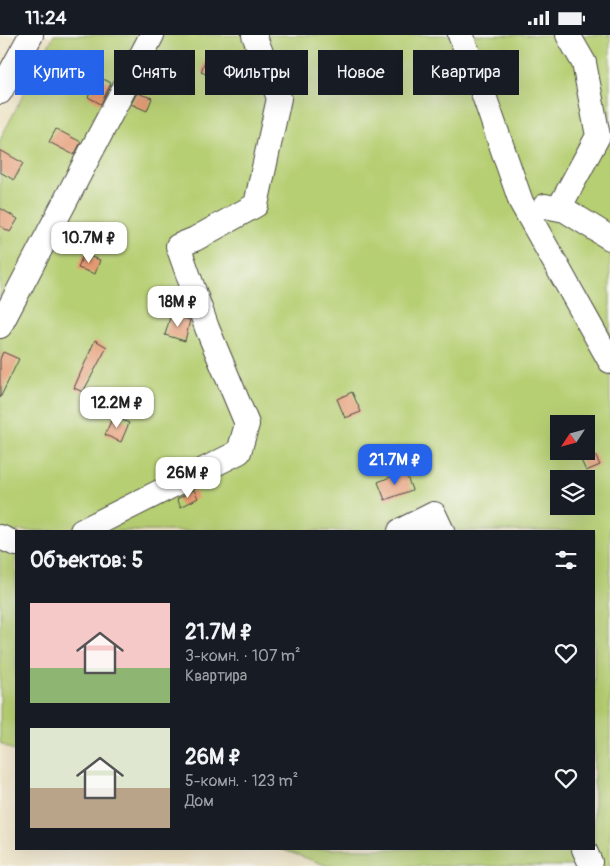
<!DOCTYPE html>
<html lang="ru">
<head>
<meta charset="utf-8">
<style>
	:root { --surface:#171b24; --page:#242831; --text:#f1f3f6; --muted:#9ea1a6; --accent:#2563eb }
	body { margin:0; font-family:Pangolin,sans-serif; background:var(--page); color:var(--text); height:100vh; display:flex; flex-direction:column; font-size:19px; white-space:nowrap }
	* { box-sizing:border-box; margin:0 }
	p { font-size:16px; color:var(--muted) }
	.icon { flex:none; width:28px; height:28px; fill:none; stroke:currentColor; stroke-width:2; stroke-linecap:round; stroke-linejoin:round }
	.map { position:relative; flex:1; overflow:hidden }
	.sheet { position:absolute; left:15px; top:495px; width:580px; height:320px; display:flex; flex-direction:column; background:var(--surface); border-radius:0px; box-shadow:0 5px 20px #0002 }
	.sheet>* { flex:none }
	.top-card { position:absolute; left:15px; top:15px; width:580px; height:45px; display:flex; gap:10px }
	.needle { width:32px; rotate:234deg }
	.fabs { position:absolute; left:550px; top:380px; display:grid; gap:10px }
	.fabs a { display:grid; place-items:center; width:45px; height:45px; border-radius:0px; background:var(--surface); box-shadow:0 5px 20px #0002; font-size:25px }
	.price { position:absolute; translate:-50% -42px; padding:0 11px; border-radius:10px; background:#fff; color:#222; font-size:16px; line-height:32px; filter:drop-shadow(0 1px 2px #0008) }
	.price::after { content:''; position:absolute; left:50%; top:30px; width:15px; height:11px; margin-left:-8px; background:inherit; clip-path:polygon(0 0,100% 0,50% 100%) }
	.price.on { background:var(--accent); color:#fff }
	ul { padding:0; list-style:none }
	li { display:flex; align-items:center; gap:15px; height:125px; padding:0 15px }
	li span { display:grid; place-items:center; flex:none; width:140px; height:100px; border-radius:0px; color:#555 }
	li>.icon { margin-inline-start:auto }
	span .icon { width:60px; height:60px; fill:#fffc; stroke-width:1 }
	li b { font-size:21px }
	h2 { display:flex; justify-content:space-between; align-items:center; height:60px; padding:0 15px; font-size:21px }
	.pill { padding:0 18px; border-radius:0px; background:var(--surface); box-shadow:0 5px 20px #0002; font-size:18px; line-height:45px }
	.pill.on { background:var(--accent); color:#fff }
	.status { display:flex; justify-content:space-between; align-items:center; height:35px; padding:0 25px; background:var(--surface); direction:ltr }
	.status svg { height:14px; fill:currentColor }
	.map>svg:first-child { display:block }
</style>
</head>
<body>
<div class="status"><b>11:24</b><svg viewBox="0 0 49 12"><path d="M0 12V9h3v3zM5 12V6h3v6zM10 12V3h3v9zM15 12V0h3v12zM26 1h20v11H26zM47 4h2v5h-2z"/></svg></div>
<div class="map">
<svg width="610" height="831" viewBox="0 0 610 831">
	<rect width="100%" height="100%" fill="#f6f6f2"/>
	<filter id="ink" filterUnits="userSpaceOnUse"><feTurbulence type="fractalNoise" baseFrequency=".02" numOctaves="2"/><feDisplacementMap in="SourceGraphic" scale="10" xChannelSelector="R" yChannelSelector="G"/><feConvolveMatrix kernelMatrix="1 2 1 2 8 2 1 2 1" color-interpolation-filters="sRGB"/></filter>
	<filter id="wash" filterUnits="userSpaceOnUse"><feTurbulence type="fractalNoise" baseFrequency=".0096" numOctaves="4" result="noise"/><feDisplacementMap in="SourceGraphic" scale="20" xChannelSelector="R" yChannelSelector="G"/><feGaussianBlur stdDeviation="1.12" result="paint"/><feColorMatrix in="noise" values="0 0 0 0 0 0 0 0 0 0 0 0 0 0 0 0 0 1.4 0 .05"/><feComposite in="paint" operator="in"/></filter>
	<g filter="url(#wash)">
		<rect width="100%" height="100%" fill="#eee3c6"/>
		<!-- green -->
		<path fill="#b7cf73" stroke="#717d4f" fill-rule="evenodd" d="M 54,0 L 610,0 L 610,831 L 328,831 L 281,814 L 594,814 L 594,496 L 16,496 L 16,717 L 0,708 L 0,105 ZM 559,389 L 586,389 L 586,416 L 559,416 ZM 559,444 L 586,444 L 586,471 L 559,471 Z"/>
		<g id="blocks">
			<!-- building -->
			<g fill="#e59971">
				<polygon points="206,23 222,28 216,43 201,37"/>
				<polygon points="99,42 111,48 101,69 88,62"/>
				<polygon points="137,58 152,63 147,76 131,69"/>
				<polygon points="56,94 81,107 74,120 49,107"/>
				<polygon points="0,115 23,128 14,145 0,137"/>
				<polygon points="0,173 18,184 10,197 0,191"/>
				<polygon points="83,219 100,225 95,239 78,233"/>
				<polygon points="171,279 190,285 185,306 165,300"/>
				<polygon points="95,305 107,312 83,357 74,353"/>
				<polygon points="3,317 19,324 0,363 0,324"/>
				<polygon points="352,357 361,377 345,383 337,364"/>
				<polygon points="113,381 129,388 121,407 105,400"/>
				<polygon points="594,418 600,430 586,436 581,425"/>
				<polygon points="405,436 412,455 385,465 378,447"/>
				<polygon points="194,455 198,463 181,472 177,464"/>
			</g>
		</g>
	</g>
	<g filter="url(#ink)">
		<use href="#blocks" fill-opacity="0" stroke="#484742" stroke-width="1"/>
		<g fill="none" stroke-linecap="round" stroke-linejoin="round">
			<!-- minor casing -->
			<g stroke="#484742" stroke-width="26">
				<g id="minor">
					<polyline points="460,0 473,29 521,167 610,326"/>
					<polyline points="0,57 31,0"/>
					<polyline points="545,171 565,175 610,203"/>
					<polyline points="559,173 598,101 584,28 568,0"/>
					<polyline points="0,291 152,0"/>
					<polyline points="82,496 239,417 247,389 207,293 178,211 195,204 256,170 279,63 254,0"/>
					<polyline points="400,496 434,479 442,496"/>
					<polyline points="0,502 16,509"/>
					<polyline points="584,814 590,827"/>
				</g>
			</g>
			<!-- minor -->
			<use href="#minor" stroke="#fff" stroke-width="24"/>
		</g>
	</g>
</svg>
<div class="fabs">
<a><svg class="needle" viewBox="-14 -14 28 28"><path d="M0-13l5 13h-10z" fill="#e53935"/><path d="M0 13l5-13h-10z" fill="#9ea1a6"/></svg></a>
<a><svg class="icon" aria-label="layers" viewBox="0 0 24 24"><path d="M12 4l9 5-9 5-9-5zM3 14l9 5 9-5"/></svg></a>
</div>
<b class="price" style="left:89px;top:229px">10.7M ₽</b>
<b class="price" style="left:178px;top:293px">18M ₽</b>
<b class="price" style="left:117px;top:394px">12.2M ₽</b>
<b class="price on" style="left:395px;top:451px">21.7M ₽</b>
<b class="price" style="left:188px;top:464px">26M ₽</b>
<div class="top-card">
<a class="pill on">Купить</a>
<a class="pill">Снять</a>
<a class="pill">Фильтры</a>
<a class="pill">Новое</a>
<a class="pill">Квартира</a>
</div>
<section class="sheet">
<h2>Объектов: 5<svg class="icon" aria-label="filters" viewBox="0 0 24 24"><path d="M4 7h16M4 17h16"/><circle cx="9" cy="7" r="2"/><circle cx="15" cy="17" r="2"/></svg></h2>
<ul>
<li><span style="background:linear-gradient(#f6c9c9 65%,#8fb573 0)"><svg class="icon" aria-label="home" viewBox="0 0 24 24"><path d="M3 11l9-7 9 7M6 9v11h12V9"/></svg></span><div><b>21.7M ₽</b><p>3-комн. · 107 m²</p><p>Квартира</p></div><svg class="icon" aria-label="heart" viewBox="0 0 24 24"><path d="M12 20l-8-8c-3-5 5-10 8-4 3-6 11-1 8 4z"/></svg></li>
<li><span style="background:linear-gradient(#dfe7d0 60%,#b9a48a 0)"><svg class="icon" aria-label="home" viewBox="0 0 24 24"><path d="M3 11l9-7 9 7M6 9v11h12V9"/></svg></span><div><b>26M ₽</b><p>5-комн. · 123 m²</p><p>Дом</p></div><svg class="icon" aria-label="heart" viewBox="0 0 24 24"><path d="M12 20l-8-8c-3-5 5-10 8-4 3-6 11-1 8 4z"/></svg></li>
</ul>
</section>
</div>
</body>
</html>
